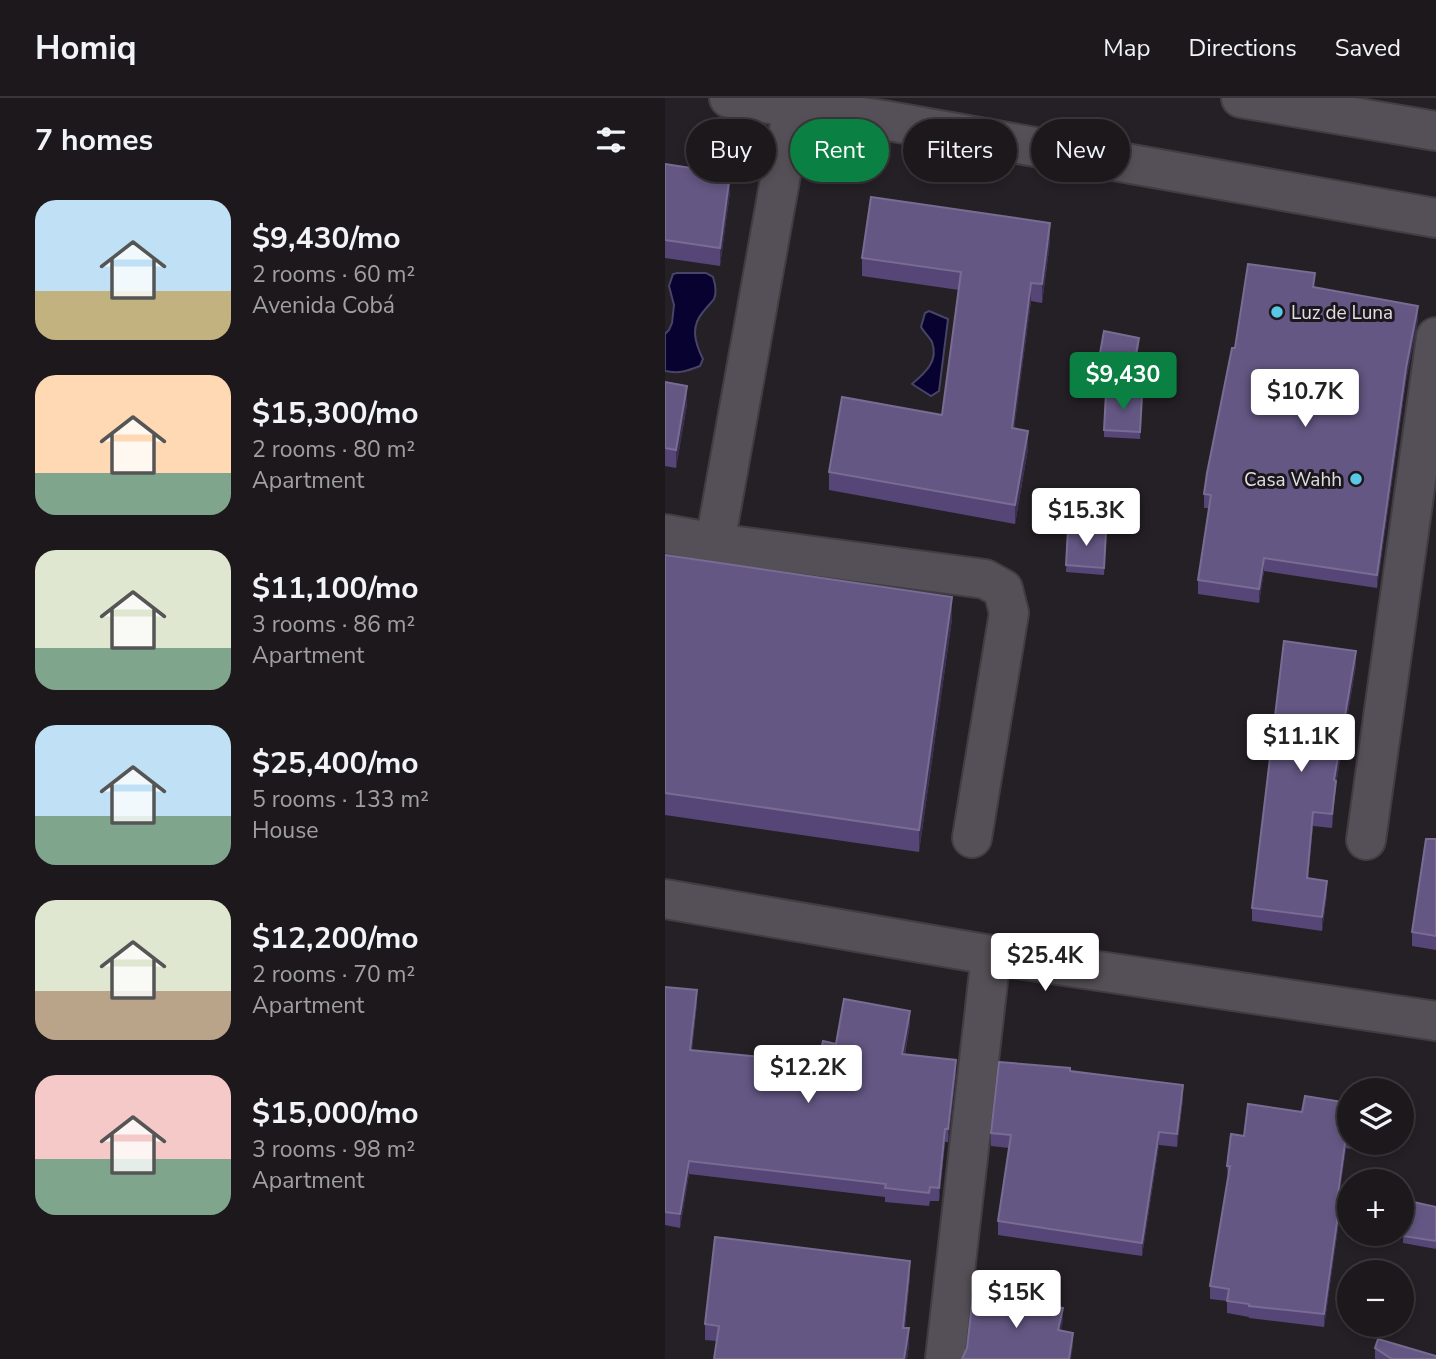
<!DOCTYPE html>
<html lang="en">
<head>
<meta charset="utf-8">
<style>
	:root { --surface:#1c181c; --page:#292529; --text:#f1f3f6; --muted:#a0a0a3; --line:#3a373b; --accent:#0b8043 }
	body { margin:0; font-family:"Nunito Sans",sans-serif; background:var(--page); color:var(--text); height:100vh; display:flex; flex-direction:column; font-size:26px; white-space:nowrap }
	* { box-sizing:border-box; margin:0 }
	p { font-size:23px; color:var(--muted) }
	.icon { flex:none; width:38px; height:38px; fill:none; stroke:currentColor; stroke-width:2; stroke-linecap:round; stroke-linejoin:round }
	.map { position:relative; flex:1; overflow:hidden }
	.drawer { display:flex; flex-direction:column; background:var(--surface); width:665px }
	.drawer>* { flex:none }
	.top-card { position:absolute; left:21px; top:21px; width:644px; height:63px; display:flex; gap:14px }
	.tools { position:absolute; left:672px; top:980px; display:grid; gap:14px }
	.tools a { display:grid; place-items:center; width:77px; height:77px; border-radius:50%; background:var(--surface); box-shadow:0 4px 10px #0003,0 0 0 2px var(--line); font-size:35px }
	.price { position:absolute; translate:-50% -60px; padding:0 16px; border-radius:7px; background:#fff; color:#222; font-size:23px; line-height:46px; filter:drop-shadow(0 2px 4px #0008) }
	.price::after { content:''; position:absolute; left:50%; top:42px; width:21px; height:16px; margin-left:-10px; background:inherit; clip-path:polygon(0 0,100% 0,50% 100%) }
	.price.on { background:var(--accent); color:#fff }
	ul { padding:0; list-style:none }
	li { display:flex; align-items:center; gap:21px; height:175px; padding:0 35px }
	li span { display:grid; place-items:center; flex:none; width:196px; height:140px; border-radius:21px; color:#555 }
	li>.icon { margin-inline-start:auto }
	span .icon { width:84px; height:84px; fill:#fffc; stroke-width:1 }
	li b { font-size:30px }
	h2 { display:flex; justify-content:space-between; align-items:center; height:84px; padding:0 35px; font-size:30px }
	.chip { padding:0 24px; border-radius:32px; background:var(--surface); box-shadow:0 4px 10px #0003,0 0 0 2px var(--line); font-size:24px; line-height:63px }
	.chip.on { background:var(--accent); color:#fff }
	header { display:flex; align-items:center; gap:42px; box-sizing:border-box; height:98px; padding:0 35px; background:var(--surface); border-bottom:2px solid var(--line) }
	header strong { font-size:33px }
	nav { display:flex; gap:38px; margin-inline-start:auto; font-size:24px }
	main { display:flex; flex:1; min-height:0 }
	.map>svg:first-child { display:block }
</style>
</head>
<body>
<header>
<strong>Homiq</strong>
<nav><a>Map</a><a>Directions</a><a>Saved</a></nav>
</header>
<main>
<section class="drawer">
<h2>7 homes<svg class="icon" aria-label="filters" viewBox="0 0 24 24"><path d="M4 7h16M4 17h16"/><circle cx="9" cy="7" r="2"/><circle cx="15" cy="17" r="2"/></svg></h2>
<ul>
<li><span style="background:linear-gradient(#bfe0f5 65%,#c2b280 0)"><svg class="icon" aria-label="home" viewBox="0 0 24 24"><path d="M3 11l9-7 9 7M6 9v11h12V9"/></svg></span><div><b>$9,430/mo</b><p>2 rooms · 60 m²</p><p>Avenida Cobá</p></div></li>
<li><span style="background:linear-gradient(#ffd9b3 70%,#7fa58c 0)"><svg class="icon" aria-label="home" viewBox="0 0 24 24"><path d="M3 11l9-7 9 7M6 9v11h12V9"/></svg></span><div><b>$15,300/mo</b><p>2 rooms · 80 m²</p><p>Apartment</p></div></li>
<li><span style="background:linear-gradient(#dfe7d0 70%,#7fa58c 0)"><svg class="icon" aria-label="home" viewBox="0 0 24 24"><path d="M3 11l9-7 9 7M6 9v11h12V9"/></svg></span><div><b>$11,100/mo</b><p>3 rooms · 86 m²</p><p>Apartment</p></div></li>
<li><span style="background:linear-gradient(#bfe0f5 65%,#7fa58c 0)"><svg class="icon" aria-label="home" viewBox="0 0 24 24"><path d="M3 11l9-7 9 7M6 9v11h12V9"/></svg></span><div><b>$25,400/mo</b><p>5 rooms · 133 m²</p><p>House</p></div></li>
<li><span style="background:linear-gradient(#dfe7d0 65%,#b9a48a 0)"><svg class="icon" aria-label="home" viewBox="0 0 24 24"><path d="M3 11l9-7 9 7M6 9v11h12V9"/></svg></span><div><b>$12,200/mo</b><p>2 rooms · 70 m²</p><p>Apartment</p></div></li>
<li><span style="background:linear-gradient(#f6c9c9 60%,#7fa58c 0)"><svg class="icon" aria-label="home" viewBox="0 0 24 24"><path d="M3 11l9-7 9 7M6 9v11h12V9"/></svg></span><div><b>$15,000/mo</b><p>3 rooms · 98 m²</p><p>Apartment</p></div></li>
</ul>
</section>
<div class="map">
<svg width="771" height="1261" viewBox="0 0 771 1261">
	<rect width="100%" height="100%" fill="#252026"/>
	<!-- water -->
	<g fill="#07022f" stroke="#484465" stroke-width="2">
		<path d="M 12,175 L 41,175 L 48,179 C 50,185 52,194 49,201 C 46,205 41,210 38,214 C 25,229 30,245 38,261 L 35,268 C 22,273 14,276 0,273 L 0,236 L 4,232 L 7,225 L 9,207 L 4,188 L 8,176 Z"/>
		<path d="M 264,213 L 283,221 L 274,293 L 266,298 L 247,286 C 260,275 274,263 267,244 C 265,240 259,234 256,229 L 260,215 Z"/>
	</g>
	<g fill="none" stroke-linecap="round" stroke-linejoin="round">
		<!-- street casing -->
		<g stroke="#413d42" stroke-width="42">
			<g id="street">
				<polyline points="0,436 50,445 320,481 338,491 344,515 307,740"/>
				<polyline points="50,445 128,9"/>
				<polyline points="701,742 771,239"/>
				<polyline points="0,801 326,857 771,923"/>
				<polyline points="280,1261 326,857"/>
			</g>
		</g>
		<!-- secondary casing -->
		<g stroke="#413d42" stroke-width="42">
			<g id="secondary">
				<polyline points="64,0 218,22 771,120"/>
				<polyline points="576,0 771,33"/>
			</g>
		</g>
		<!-- street -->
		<use href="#street" stroke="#555057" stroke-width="38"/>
		<!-- secondary -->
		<use href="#secondary" stroke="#555057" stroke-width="38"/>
	</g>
	<!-- wall -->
	<g fill="#564677">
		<polygon points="0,66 65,94 55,168 0,160"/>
		<polygon points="385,144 377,205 366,203 349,330 363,351 350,426 164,392 164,374 277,317 294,192 197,178 197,160"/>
		<polygon points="650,190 753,221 741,283 712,490 599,473 594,505 533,496 533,482 544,410 539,410 539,396 570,250"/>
		<polygon points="474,247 467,285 432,279 432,272"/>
		<polygon points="0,284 22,306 11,370 0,368"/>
		<polygon points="477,304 475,341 439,339 439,332"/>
		<polygon points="403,431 441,434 439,477 401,474"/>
		<polygon points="0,457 287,521 254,754 0,717"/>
		<polygon points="691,567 671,686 667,730 648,728 643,780 662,796 657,833 587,823 587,810"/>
		<polygon points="771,741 771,852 747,848 747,834"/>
		<polygon points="0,889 32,905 27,952 152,968 171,946 245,926 240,956 291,975 283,1044 280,1044 274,1103 265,1103 264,1108 220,1104 220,1099 24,1076 15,1130 0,1127"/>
		<polygon points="405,973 518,1001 512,1049 494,1047 477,1158 333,1137 333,1123 344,1050 326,1048 326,1035"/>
		<polygon points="684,1005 684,1045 700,1045 698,1053 681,1050 672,1110 674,1123 659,1229 584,1220 584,1219 562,1215 562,1203 545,1201 545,1188 563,1081 562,1068 579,1038"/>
		<polygon points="771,1109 771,1151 738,1145 738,1138"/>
		<polygon points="245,1178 240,1230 244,1246 242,1261 49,1261 52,1243 40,1242 40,1226"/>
		<polygon points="710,1250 771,1261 710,1261"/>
	</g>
	<!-- shaded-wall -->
	<g fill="#3c3052">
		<polygon points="65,76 65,94 55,168 55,150"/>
		<polygon points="385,125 385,144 377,205 377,186"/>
		<polygon points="366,185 366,203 347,348 347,330"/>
		<polygon points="753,208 753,221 741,283 712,490 712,477 741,270"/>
		<polygon points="474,240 474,247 467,285 467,278"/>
		<polygon points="22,288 22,306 11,370 11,352"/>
		<polygon points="363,333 363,351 350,426 350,407"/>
		<polygon points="599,460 599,473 594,505 594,491"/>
		<polygon points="287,499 287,521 254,754 254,732"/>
		<polygon points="691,553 691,567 671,686 667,730 669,682"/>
		<polygon points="648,714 648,728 642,793 642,780"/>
		<polygon points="662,783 662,796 657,833 657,819"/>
		<polygon points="32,892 32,905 25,965 25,952"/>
		<polygon points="245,913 245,926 237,969 237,956"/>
		<polygon points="291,962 291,975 283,1044 283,1031"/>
		<polygon points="518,987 518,1001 512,1049 512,1036"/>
		<polygon points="280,1031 280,1044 274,1103 274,1090"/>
		<polygon points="494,1034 494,1047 477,1158 477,1145"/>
		<polygon points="681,1038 681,1050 671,1122 671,1110"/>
		<polygon points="24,1063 24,1076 15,1130 15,1116"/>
		<polygon points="674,1110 674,1123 659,1229 659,1216"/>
		<polygon points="245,1163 245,1178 238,1245 238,1230"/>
		<polygon points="398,1210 398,1223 393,1246 393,1232"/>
		<polygon points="244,1230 244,1246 242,1261 239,1261"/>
		<polygon points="408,1235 408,1248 406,1261 404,1261"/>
	</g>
	<!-- building -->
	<g fill="#645783" stroke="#786c92" stroke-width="2">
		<polygon points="0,66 65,76 55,150 0,142"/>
		<polygon points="206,99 385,125 377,186 366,185 347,330 363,333 350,407 164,374 177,299 277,317 296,174 197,160"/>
		<polygon points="583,166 650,175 648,189 753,208 741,270 712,477 599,460 594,491 533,482 546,397 539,396 542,375 567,250 570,250"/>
		<polygon points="439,233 474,240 467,278 432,272"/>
		<polygon points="0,284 22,288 11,352 0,350"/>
		<polygon points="441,295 477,297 475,334 439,332"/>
		<polygon points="403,431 441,434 439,470 401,467"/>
		<polygon points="0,457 287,499 254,732 0,695"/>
		<polygon points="619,543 691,553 669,682 671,683 667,716 648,714 642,780 662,783 657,819 587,810"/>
		<polygon points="761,741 771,741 771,838 747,834"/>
		<polygon points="0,889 32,892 25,952 126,962 152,968 158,943 171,946 179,901 245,913 237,956 291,962 283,1031 280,1031 274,1090 265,1089 264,1095 220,1090 221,1086 24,1063 15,1116 0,1114"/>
		<polygon points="334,964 405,970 405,973 518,987 512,1036 494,1034 477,1145 333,1123 346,1037 326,1035"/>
		<polygon points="640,998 684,1005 684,1039 681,1038 671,1110 674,1110 659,1216 584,1208 584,1206 562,1203 564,1191 545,1188 565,1068 562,1068 566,1036 579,1038 583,1006 637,1014"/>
		<polygon points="744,1103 771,1109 771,1143 738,1138"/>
		<polygon points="50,1139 245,1163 238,1230 244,1230 239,1261 49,1261 54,1228 40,1226"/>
		<polygon points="308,1197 349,1200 398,1210 393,1232 408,1235 404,1261 297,1261 302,1250"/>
		<polygon points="713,1241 771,1258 771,1261 727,1261 710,1250"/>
	</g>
	<!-- markers -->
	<g fill="#5ac8e5" stroke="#1b171d" stroke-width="2.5">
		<circle cx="612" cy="214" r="7"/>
		<circle cx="691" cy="381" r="7"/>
	</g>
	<g text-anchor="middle" stroke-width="6" stroke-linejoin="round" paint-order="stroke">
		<!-- poi labels -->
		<g font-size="19" fill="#e1dee2" stroke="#1b171d" text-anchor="start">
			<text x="626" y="221">Luz de Luna</text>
			<text x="677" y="388" text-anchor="end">Casa Wahh</text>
		</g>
	</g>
</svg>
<div class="tools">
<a><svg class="icon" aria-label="layers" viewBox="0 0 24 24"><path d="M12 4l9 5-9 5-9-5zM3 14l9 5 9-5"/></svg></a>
<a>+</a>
<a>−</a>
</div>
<b class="price on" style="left:458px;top:314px">$9,430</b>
<b class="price" style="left:640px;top:331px">$10.7K</b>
<b class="price" style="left:421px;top:450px">$15.3K</b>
<b class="price" style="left:636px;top:676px">$11.1K</b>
<b class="price" style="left:380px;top:895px">$25.4K</b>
<b class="price" style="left:143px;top:1007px">$12.2K</b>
<b class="price" style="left:351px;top:1232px">$15K</b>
<div class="top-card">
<a class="chip">Buy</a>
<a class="chip on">Rent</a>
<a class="chip">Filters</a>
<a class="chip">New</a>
</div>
</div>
</main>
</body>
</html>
